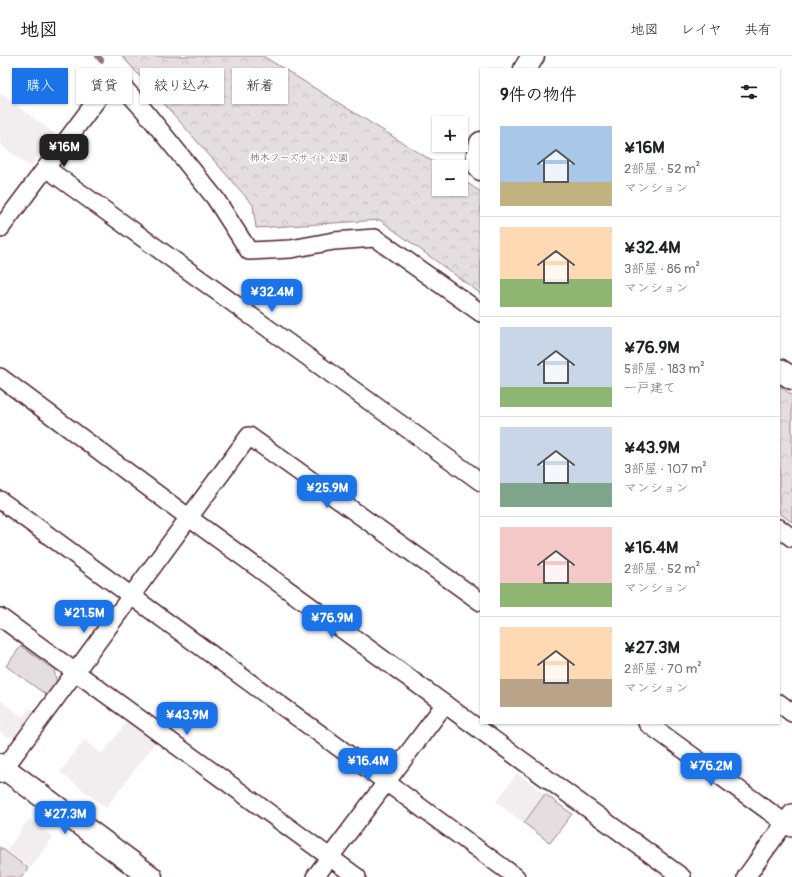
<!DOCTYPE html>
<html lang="ja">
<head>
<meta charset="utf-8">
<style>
	:root { --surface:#fff; --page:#f6f6f6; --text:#202124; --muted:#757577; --line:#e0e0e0; --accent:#1a73e8 }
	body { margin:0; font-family:Pangolin,"Klee One",sans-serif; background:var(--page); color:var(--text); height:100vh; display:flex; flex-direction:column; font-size:15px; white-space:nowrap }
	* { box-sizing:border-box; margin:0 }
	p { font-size:13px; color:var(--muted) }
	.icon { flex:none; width:22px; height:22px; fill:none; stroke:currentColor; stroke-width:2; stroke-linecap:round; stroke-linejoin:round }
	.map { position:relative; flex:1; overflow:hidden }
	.side { position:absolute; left:480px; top:12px; width:300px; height:656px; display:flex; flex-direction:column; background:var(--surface); border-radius:0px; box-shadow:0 1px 3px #0004 }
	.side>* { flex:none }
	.banner { position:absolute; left:12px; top:12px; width:380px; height:36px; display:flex; gap:8px }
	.fabs { position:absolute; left:432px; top:60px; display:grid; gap:8px }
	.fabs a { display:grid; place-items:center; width:36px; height:36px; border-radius:0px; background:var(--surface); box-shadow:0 1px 3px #0004; font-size:20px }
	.price { position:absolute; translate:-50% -34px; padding:0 9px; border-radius:8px; background:var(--accent); color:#fff; font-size:13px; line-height:26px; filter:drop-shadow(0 1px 2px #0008) }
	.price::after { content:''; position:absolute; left:50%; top:24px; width:12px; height:9px; margin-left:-6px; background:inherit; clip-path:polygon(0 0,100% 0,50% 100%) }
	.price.current { background:#222; color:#fff }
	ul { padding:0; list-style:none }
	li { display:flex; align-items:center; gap:12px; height:100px; padding:0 20px }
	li+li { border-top:1px solid var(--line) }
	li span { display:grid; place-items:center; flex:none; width:112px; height:80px; border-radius:0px; color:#555 }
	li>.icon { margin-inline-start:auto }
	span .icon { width:48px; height:48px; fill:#fffc; stroke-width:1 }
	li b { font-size:17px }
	h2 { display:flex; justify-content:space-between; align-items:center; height:48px; padding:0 20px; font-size:17px }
	.chip { padding:0 14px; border-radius:0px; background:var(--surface); box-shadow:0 1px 3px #0004; font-size:14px; line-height:36px }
	.chip.current { background:var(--accent); color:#fff }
	header { display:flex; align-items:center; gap:24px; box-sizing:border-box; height:56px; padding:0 20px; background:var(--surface); border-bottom:1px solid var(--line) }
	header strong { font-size:19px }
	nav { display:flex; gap:22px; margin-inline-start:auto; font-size:14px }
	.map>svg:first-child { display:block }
</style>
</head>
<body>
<header>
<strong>地図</strong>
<nav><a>地図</a><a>レイヤ</a><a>共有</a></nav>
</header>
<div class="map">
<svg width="792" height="821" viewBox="0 0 792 821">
	<defs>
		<pattern id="forest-crowns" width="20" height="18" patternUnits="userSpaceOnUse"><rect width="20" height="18" fill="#e5dee0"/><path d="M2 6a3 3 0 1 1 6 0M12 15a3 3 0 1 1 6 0" fill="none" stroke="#c6bec0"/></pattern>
	</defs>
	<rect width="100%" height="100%" fill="#fff"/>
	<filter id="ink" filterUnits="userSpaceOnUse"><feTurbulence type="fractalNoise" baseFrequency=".025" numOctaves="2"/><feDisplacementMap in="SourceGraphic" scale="8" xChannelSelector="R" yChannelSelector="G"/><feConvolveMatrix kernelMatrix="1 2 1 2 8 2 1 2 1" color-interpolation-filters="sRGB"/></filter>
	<g filter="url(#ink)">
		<!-- built -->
		<g fill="#f2eeef">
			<polygon points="0,37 55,78 30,111 0,88"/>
			<polygon points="0,644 22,661 30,652 35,656 16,680 6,681 0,676"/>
			<polygon points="127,666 155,687 106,752 60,716 84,684 102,698"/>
			<polygon points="517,717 545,738 524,767 496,746"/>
			<polygon points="29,763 53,781 31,812 7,794"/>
		</g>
		<!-- grass -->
		<g fill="#e5dee0" stroke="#987e86">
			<polygon points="21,590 54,614 57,628 48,640 6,610"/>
			<polygon points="545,738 572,758 550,787 524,767"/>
			<polygon points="0,791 28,812 22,821 0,821"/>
		</g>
		<!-- forest -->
		<g fill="url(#forest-crowns)" stroke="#987e86">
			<polygon points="122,0 263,0 442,111 439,111 439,133 461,133 461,123 481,136 481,238 380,164 256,172 253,149"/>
			<polygon points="779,330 792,339 792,466 779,457"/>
		</g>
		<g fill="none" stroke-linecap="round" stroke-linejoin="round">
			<!-- stream -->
			<polyline stroke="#91787e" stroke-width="6" points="98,0 101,4"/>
			<!-- street casing -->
			<g stroke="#4a1f2b" stroke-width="20">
				<g id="street">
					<polyline points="46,112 481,426"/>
					<polyline points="0,173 105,33 114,30 126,34 143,53 215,142 249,195 291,193 334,185 375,182 481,257"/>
					<polyline points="0,321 188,461 682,821"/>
					<polyline points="0,444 516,821"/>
					<polyline points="779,472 792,482"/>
					<polyline points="0,561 357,821"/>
					<polyline points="779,647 792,657"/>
					<polyline points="647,667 792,772"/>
					<polyline points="0,718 249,380 481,546"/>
					<polyline points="315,821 445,648"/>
					<polyline points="746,821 792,757"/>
				</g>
			</g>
			<!-- secondary casing -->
			<g stroke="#4a1f2b" stroke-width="25">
				<g id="secondary">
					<polyline points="525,13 533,0"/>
					<path d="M 481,87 C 478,96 475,106 481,113"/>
					<polyline points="779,314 792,322"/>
					<polyline points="0,709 151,821"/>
				</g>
			</g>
			<!-- street -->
			<use href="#street" stroke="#fff" stroke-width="17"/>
			<!-- secondary -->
			<use href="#secondary" stroke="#fff" stroke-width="22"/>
		</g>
	</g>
	<g text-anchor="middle" stroke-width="3.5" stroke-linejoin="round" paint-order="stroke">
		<!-- park labels -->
		<g font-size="10" fill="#714f58" stroke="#fff">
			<text x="299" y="105">柿木フーズサイト公園</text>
		</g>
	</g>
</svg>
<div class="fabs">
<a>+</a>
<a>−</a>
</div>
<b class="price current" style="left:64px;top:112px">¥16M</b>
<b class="price" style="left:272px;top:257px">¥32.4M</b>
<b class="price" style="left:327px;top:453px">¥25.9M</b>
<b class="price" style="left:84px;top:578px">¥21.5M</b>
<b class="price" style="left:332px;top:583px">¥76.9M</b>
<b class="price" style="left:187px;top:680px">¥43.9M</b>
<b class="price" style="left:368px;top:726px">¥16.4M</b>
<b class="price" style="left:711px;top:731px">¥76.2M</b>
<b class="price" style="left:65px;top:779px">¥27.3M</b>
<div class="banner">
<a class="chip current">購入</a>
<a class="chip">賃貸</a>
<a class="chip">絞り込み</a>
<a class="chip">新着</a>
</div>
<section class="side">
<h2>9件の物件<svg class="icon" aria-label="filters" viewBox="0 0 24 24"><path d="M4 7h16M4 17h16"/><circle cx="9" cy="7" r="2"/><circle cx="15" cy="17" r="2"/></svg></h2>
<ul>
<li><span style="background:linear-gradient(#a9c7e8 70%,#c2b280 0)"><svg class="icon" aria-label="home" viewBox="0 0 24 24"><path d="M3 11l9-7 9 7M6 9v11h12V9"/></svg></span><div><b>¥16M</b><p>2部屋 · 52 m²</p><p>マンション</p></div></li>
<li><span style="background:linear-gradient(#ffd9b3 65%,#8fb573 0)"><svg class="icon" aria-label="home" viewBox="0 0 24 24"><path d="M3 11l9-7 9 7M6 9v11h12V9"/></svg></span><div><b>¥32.4M</b><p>3部屋 · 86 m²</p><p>マンション</p></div></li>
<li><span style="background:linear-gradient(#c9d6e8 75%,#8fb573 0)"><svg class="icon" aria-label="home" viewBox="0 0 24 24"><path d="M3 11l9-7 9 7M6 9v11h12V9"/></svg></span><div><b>¥76.9M</b><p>5部屋 · 183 m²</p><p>一戸建て</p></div></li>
<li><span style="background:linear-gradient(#c9d6e8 70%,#7fa58c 0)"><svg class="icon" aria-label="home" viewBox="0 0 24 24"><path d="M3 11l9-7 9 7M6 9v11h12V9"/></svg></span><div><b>¥43.9M</b><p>3部屋 · 107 m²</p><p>マンション</p></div></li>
<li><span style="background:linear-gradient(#f6c9c9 70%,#8fb573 0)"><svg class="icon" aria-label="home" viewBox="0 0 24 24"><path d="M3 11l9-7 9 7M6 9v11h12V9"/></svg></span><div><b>¥16.4M</b><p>2部屋 · 52 m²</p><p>マンション</p></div></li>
<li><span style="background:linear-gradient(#ffd9b3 65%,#b9a48a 0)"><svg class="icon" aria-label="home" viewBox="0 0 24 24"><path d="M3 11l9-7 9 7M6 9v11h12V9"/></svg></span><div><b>¥27.3M</b><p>2部屋 · 70 m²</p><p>マンション</p></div></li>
</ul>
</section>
</div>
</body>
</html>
